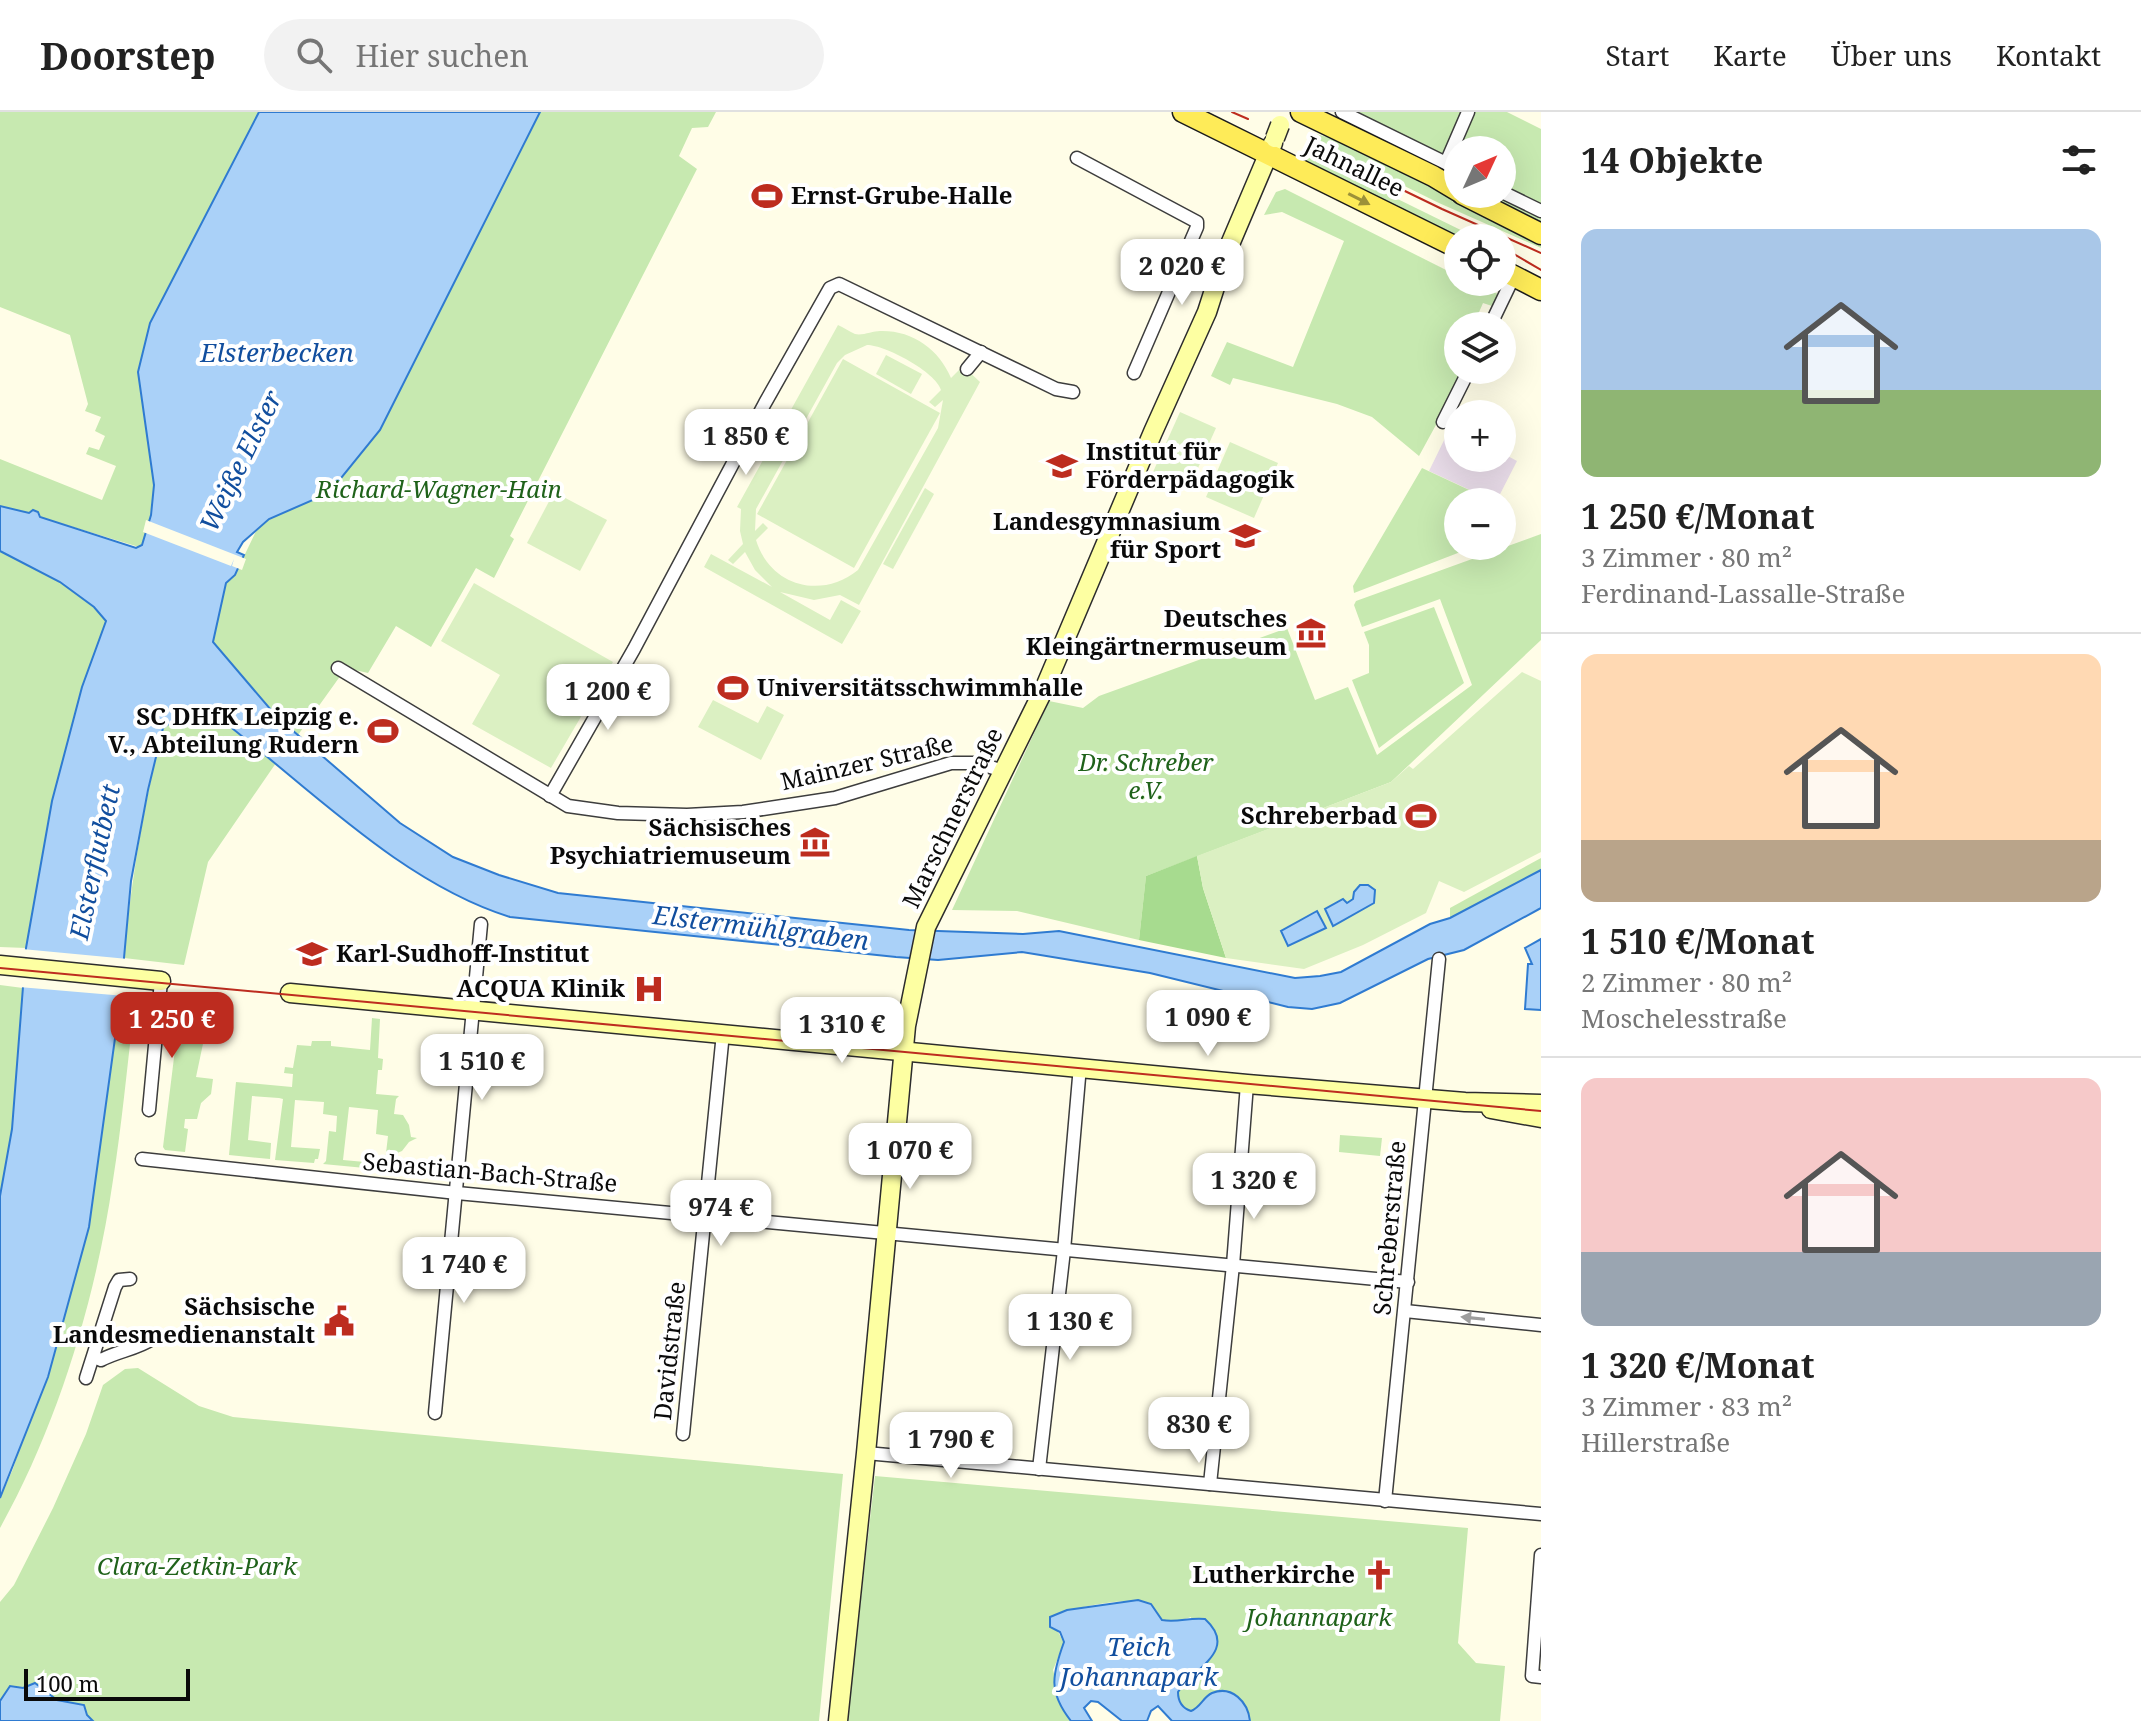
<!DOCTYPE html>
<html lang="de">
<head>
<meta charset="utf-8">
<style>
	:root { --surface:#fff; --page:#f2f2f2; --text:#222; --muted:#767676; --line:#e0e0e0; --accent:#bd2c1f }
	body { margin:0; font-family:"Noto Serif",serif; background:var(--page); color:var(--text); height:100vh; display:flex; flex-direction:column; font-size:30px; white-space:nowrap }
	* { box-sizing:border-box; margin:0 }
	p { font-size:26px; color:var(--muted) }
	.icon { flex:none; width:44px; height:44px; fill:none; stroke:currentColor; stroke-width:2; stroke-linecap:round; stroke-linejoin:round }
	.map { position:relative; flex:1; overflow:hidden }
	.drawer { display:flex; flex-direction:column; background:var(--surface); width:600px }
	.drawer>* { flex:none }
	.needle { width:52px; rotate:46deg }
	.controls { position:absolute; left:1444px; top:24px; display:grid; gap:16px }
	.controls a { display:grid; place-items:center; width:72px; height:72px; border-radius:50%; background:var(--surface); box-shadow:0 8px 32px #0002; font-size:40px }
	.scale { position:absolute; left:24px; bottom:20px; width:166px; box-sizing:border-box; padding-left:8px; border:4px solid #0a0a0a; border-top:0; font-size:22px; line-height:28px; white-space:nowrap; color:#0a0a0a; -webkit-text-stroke:6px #fff; paint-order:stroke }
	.price { position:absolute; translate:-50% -68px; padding:0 18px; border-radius:16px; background:#fff; color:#222; font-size:26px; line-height:52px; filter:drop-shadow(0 2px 4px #0008) }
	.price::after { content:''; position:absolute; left:50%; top:48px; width:24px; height:18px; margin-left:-12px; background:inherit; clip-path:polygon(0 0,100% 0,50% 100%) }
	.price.selected { background:var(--accent); color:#fff }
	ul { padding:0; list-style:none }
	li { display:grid; align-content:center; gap:16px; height:424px; padding:0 40px }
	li+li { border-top:2px solid var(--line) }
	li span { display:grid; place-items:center; height:248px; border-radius:16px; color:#555 }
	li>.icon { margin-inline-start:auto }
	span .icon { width:144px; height:144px; fill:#fffc; stroke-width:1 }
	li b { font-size:34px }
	h2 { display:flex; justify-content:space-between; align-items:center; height:96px; padding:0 40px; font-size:34px }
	header { display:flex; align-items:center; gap:48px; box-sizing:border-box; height:112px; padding:0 40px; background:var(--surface); border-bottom:2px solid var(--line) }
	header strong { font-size:38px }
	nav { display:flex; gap:44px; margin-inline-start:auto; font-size:28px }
	.search { width:560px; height:72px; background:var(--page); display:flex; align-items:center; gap:20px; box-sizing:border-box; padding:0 28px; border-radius:44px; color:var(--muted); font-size:30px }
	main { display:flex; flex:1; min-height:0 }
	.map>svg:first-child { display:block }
</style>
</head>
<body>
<header>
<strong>Doorstep</strong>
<div class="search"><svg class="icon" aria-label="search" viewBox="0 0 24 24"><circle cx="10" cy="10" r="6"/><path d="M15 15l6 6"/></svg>Hier suchen</div>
<nav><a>Start</a><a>Karte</a><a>Über uns</a><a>Kontakt</a></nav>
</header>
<main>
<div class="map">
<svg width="1541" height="1609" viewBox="0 0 1541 1609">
	<rect width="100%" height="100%" fill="#fffde7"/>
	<!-- industrial -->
	<polygon fill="#eaddea" points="1450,316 1458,319 1458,346 1502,346 1502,341 1517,349 1496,390 1429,359"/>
	<!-- green -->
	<g fill="#c7e9b0">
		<polygon points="0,0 259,0 150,212 138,260 154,373 149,413 142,433 139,435 40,405 38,400 33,398 30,402 0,394 0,347 102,388 116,354 86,342 89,335 99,338 105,324 95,319 101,305 85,299 88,292 70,223 0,195"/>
		<polygon points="540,0 716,0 708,15 692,16 679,44 697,57 510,424 514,427 494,466 476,456 431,535 396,514 368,561 346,556 298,623 277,604 213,531 226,471 235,463 258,415 380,318"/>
		<polygon points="1352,0 1507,0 1541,17 1541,111 1480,82 1502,82 1502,38 1458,38 1458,72 1353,18"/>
		<polygon points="1316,22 1334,27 1541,129 1541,136 1439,91 1313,29"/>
		<polygon points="1306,42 1477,126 1458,126 1302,49"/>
		<polygon points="1285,77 1458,164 1458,170 1472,170 1500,183 1495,195 1483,191 1473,214 1458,214 1458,258 1461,258 1437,311 1419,344 1372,305 1337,292 1233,266 1230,273 1211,264 1227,230 1293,255 1344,129 1282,100 1264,103 1276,80"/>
		<polygon points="1422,356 1495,390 1458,390 1458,434 1476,434 1354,481 1353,474"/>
		<polygon points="1541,422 1541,528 1391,670 1146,764 1139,828 1017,799 952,798 1049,589 1083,596 1099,584 1287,516 1315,588 1348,575 1377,643 1472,573 1440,487 1362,515 1354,493 1356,489"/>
		<polygon points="0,439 60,470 94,495 106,509 82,575 52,689 26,836 0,835"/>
		<polygon points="1434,495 1464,571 1379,636 1352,568 1369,561 1369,533 1364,520"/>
		<path d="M 191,597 C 224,600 252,631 276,651 L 208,750 L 184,853 L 124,846 C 131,768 144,692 163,616 Z"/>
		<polygon points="1541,746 1541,758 1450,806 1450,796"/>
		<polygon points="0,873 23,876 12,1017 0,1084"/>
		<path d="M 121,886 L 130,887 L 134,898 C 127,955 122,1012 113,1068 C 96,1186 58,1312 0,1416 L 0,1386 L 13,1357 L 89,1115 Z"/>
		<polygon points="195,891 201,891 200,902 195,904 194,913 199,916 198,926 204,927 196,965 213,967 211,982 201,991 197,1007 185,1007 184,1016 188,1017 185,1040 165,1038 163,1035 178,913 185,896"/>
		<polygon points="372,906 380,907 378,946 383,947 382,958 378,958 376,982 399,984 396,987 394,1002 403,1003 409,1013 411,1025 417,1026 409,1030 402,1039 390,1044 389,1053 397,1057 397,1059 384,1058 388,1024 376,1022 378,998 349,995 343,1048 365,1050 365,1056 323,1052 326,1049 329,1019 336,1020 337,1004 323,1002 324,990 295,988 291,1035 320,1037 318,1047 315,1047 314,1051 275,1048 283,987 279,986 252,984 248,1028 271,1031 270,1047 229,1043 236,970 292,975 293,962 284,961 285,955 293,956 297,933 311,934 312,929 331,929 331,934 370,938"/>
		<polygon points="1340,1023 1382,1026 1380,1044 1339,1040"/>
		<polygon points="138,1256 199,1294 233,1305 843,1362 819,1609 0,1609 0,1490 14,1473 53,1396 86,1322 103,1273 125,1257"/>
		<path d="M 875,1364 L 1468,1416 L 1458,1531 L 1476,1551 L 1505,1554 L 1500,1609 L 1250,1609 L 1249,1602 L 1204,1587 L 1199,1595 L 1191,1599 C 1182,1595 1178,1590 1178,1580 L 1198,1560 L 1191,1505 L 1176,1510 L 1162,1508 L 1151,1492 C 1125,1484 1076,1495 1050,1505 L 1064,1531 L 1053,1558 L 1064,1600 L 1071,1609 L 847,1609 Z"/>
	</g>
	<!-- forest -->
	<polygon fill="#a7db8f" points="1197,744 1203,776 1226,846 1139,828 1146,764"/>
	<!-- pitch -->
	<g fill="#dbf0c2" fill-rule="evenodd">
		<path d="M 838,213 C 843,215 850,220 855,222 C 862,224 873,219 880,219 C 912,218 939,237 951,266 L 963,254 L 980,270 L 859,493 L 840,483 L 814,488 L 780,480 L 830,508 L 841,488 L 861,499 L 842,532 L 704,455 L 711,442 L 772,475 L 755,458 L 745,440 L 733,452 L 728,448 L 743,432 L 740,419 L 741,397 L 737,395 ZM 867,233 C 885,233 936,260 941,278 L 929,290 L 935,295 L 943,288 L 938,316 L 858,458 C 821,488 770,474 756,428 L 768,416 L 763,411 L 755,419 L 756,397 L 837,251 L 845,243 Z"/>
		<polygon points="886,243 922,262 911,282 876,262"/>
		<polygon points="843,247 940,301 854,456 757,402"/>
		<polygon points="1180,300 1216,316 1189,376 1153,360"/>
		<polygon points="1230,330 1278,351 1254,406 1206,385"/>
		<polygon points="925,376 934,382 893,457 883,452"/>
		<polygon points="554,380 607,408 580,459 527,431"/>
		<polygon points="474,471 613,550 551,656 472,612 500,563 441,529"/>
		<polygon points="1522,560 1541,569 1541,740 1464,780 1439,769 1426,801 1363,833 1304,857 1226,846 1203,776 1197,744 1391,670 1409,654 1413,657"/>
		<polygon points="713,588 758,611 767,594 784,603 761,648 698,615"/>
	</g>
	<!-- water -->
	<g fill="#aad1f8" stroke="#2f7bd1" stroke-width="2">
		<path d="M 259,0 L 540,0 L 380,318 L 329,381 L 269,407 L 243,430 L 237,440 L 244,443 L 235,463 L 226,471 L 213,530 L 277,605 L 400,711 L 453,745 L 499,763 L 558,781 L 909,818 L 1023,822 L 1059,819 L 1295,866 L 1320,864 L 1341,860 L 1430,812 L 1450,806 L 1541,758 L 1541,796 L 1464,838 L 1428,847 L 1340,891 L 1312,897 L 1288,895 L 1150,861 L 1022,840 L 938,848 L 896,845 L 510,805 C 401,771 309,675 219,606 C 192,592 186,600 163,616 L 148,678 L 131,769 L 120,890 L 89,1115 L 48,1265 L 0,1386 L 0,1084 L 12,1017 L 26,836 L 52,689 L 82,575 L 106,509 L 94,495 L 60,470 L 0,439 L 0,394 L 29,401 L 33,398 L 38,400 L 40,405 L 136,436 L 142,433 L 151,403 L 154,373 L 138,260 L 150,211 Z"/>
		<polygon points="1360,773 1368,773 1375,778 1374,791 1333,814 1325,797 1343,787 1347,791 1353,787 1354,780"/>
		<polygon points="1317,799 1326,816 1288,834 1281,819"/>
		<polygon points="1541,827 1541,898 1525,897 1528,852 1532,852 1525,836"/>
		<path d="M 1138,1488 L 1151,1492 L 1162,1508 C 1178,1511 1189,1505 1205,1507 C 1240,1539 1192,1557 1178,1580 C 1178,1590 1182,1596 1191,1599 C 1201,1595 1203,1585 1212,1581 C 1232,1573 1248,1590 1250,1609 L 1172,1609 L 1158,1594 L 1151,1599 L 1147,1609 L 1122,1609 L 1098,1590 L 1091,1589 L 1084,1596 L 1092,1609 L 1071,1609 C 1048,1580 1052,1563 1064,1530 L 1060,1520 L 1050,1515 L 1050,1505 L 1067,1498 Z"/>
		<polygon points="35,1571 57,1588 84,1593 87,1603 93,1609 0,1609 0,1589 10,1574 23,1576"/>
	</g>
	<!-- pier -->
	<g fill="#fffde7">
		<polygon points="146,408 246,447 242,458 232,454 234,447 231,454 143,420"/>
		<polygon points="22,837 128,847 125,884 19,875"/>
	</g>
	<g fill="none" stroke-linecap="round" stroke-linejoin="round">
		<!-- street casing -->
		<g stroke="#3d3d3d" stroke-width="15">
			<g id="street">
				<polyline points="1342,0 1458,57"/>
				<polyline points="1077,46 1197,110 1197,115 1134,261"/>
				<polyline points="1446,51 1468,0"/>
				<polyline points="1502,80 1541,99"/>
				<polyline points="1490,214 1514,164"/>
				<polyline points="967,257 981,240"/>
				<polyline points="1443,310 1469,258"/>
				<polyline points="338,556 568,694 618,701 687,703 743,700 835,686 951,651 978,651 1003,659"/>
				<polyline points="550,684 634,537 765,291 830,176 839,172 1056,277 1073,280"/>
				<polyline points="149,998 161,869"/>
				<polyline points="142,1047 457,1081 1408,1170"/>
				<polyline points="1405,1199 1541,1213"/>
				<path d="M 94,1245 L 101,1248 C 118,1239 137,1237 152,1227"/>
				<polyline points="86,1266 115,1175 119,1168 130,1167"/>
				<polyline points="435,1301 481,812"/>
				<polyline points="683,1322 723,921"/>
				<polyline points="866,1341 1541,1402"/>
				<polyline points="1039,1357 1064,1138 1080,954"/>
				<polyline points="1210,1372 1233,1153 1247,972"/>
				<polyline points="1385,1389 1439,847"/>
				<polyline points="1541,1443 1532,1564 1541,1565"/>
			</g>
		</g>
		<!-- secondary casing -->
		<g stroke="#2c2c2c" stroke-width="21">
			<g id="secondary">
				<polyline points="0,853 161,869"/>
				<polyline points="290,881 1247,972 1465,990 1541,992"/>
				<polyline points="1491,997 1541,1006"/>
				<polyline points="838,1609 866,1341 906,914 926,815 1045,575 1153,320 1207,200 1225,144 1273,31"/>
			</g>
		</g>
		<!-- primary casing -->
		<g stroke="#1b1b1b" stroke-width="23">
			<g id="primary">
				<polyline points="1183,0 1458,136"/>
				<polyline points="1301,0 1433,64 1458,79"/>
				<polyline points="1462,82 1541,122"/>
				<polyline points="1502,158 1541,178"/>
			</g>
		</g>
		<!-- street -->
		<use href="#street" stroke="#fff" stroke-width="12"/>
		<!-- secondary -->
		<use href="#secondary" stroke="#fdffa2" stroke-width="18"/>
		<!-- primary -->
		<use href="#primary" stroke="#feeb58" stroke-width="20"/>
		<!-- tram -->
		<g stroke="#bd2c1f" stroke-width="2">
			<polyline points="1232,0 1248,7"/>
			<polyline points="1310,33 1442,97 1541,141"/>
			<polyline points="1502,135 1541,158"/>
			<polyline points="0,856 1541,999"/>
		</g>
		<!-- secondary-bridge casing -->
		<g stroke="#2c2c2c" stroke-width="21" stroke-linecap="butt">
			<polyline id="secondary-bridge" points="1275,26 1280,13"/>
		</g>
		<!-- secondary-bridge -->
		<use href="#secondary-bridge" stroke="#fdffa2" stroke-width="18"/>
	</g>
	<!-- one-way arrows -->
	<defs><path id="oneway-solid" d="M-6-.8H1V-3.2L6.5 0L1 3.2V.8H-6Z" transform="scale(2)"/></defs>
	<use fill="#9c9139" href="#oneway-solid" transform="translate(1359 87) rotate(27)"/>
	<use fill="#9d9d9d" href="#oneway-solid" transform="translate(1473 1206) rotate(-174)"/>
	<!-- icons -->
	<defs>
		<g id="stadium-bare" transform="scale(2.4)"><path d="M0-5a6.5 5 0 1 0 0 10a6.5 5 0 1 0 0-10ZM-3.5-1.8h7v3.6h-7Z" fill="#bd2c1f" stroke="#fff" stroke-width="2.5" paint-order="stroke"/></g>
		<g id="university-bare" transform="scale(2.4)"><path d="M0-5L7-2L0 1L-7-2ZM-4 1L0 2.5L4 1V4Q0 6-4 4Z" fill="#bd2c1f" stroke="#fff" stroke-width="2.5" paint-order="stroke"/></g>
		<g id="school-bare" transform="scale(2.4)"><path d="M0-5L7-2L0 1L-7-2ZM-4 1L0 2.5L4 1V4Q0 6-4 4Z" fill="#bd2c1f" stroke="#fff" stroke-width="2.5" paint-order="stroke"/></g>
		<g id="museum-bare" transform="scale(2.4)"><path d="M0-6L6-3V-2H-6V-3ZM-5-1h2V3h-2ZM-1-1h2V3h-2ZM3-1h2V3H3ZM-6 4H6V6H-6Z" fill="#bd2c1f" stroke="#fff" stroke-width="2.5" paint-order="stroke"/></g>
		<g id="hospital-bare" transform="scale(2.4)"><path d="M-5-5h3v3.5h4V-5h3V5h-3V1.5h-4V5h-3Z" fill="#bd2c1f" stroke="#fff" stroke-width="2.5" paint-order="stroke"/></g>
		<g id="civic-bare" transform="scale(2.4)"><path d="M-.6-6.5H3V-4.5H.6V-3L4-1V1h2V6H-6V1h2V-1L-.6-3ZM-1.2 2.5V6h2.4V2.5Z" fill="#bd2c1f" stroke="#fff" stroke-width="2.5" paint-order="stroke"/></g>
		<g id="church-bare" transform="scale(2.4)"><path d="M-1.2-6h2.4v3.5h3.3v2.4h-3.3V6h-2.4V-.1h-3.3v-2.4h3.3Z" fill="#bd2c1f" stroke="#fff" stroke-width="2.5" paint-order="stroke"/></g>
	</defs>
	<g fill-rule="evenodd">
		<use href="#stadium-bare" x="767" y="84"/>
		<use href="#university-bare" x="1062" y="354"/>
		<use href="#school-bare" x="1245" y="424"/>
		<use href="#museum-bare" x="1311" y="521"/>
		<use href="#stadium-bare" x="733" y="576"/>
		<use href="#stadium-bare" x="383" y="619"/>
		<use href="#stadium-bare" x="1421" y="704"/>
		<use href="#museum-bare" x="815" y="730"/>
		<use href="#university-bare" x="312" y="842"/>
		<use href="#hospital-bare" x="649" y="877"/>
		<use href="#civic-bare" x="339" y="1209"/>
		<use href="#church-bare" x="1379" y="1463"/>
	</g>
	<g text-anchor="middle" stroke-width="8" stroke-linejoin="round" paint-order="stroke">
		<!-- street labels -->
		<g font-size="24" fill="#0a0a0a" stroke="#fff">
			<text transform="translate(1354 55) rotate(26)" y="8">Jahnallee</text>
			<text transform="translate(867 651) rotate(-13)" y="8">Mainzer Straße</text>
			<text transform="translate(953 706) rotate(-64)" y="8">Marschnerstraße</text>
			<text transform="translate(490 1061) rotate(5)" y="8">Sebastian-Bach-Straße</text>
			<text transform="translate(1390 1116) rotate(-85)" y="8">Schreberstraße</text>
			<text transform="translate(670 1239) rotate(-84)" y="8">Davidstraße</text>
		</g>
		<!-- poi labels -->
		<g font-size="24" font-weight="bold" fill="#0a0a0a" stroke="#fff" text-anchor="end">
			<text x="791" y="92" text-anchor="start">Ernst-Grube-Halle</text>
			<text x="1086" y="348" text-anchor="start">Institut für<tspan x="1086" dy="28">Förderpädagogik</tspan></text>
			<text x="1221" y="418">Landesgymnasium<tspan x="1221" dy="28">für Sport</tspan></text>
			<text x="1287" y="515">Deutsches<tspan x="1287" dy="28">Kleingärtnermuseum</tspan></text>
			<text x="757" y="584" text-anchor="start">Universitätsschwimmhalle</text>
			<text x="359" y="613">SC DHfK Leipzig e.<tspan x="359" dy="28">V., Abteilung Rudern</tspan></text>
			<text x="1397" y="712">Schreberbad</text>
			<text x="791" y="724">Sächsisches<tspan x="791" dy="28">Psychiatriemuseum</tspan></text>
			<text x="336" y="850" text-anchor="start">Karl-Sudhoff-Institut</text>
			<text x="625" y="885">ACQUA Klinik</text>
			<text x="315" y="1203">Sächsische<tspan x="315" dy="28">Landesmedienanstalt</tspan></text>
			<text x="1355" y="1471">Lutherkirche</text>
		</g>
		<!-- park labels -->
		<g font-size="24" font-style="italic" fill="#1f621a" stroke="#fff">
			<text x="439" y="386">Richard-Wagner-Hain</text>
			<text x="1146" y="659">Dr. Schreber<tspan x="1146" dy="28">e.V.</tspan></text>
			<text x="197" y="1463">Clara-Zetkin-Park</text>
			<text x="1319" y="1514">Johannapark</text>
		</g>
		<!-- water labels -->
		<g font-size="26" font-style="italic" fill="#114e9e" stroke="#fff">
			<text x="277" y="250">Elsterbecken</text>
			<text transform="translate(241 349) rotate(-64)" y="9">Weiße Elster</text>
			<text transform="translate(95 750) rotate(-78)" y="9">Elsterflutbett</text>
			<text transform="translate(761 816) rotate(7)" y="9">Elstermühlgraben</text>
			<text x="1139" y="1544">Teich<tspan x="1139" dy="30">Johannapark</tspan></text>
		</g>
	</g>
</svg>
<div class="controls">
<a><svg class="needle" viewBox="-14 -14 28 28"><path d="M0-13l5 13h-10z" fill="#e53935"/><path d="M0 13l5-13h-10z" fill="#767676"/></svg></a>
<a><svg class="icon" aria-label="locate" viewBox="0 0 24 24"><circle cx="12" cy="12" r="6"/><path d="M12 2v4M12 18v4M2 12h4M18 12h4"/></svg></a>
<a><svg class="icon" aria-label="layers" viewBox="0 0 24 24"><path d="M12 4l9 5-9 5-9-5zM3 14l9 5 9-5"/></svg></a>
<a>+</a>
<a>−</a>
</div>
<div class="scale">100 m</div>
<b class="price" style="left:1182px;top:195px">2 020 €</b>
<b class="price" style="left:746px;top:365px">1 850 €</b>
<b class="price" style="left:608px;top:620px">1 200 €</b>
<b class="price" style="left:1208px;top:946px">1 090 €</b>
<b class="price selected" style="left:172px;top:948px">1 250 €</b>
<b class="price" style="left:842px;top:953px">1 310 €</b>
<b class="price" style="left:482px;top:990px">1 510 €</b>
<b class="price" style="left:910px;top:1079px">1 070 €</b>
<b class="price" style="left:1254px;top:1109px">1 320 €</b>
<b class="price" style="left:721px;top:1136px">974 €</b>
<b class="price" style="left:464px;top:1193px">1 740 €</b>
<b class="price" style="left:1070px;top:1250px">1 130 €</b>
<b class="price" style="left:1199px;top:1353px">830 €</b>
<b class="price" style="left:951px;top:1368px">1 790 €</b>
</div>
<section class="drawer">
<h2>14 Objekte<svg class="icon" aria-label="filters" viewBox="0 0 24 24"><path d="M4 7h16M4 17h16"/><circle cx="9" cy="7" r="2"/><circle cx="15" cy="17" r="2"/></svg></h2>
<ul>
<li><span style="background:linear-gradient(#a9c7e8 65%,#8fb573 0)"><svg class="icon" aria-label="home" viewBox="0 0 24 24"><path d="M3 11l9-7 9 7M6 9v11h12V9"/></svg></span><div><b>1 250 €/Monat</b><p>3 Zimmer · 80 m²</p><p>Ferdinand-Lassalle-Straße</p></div></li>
<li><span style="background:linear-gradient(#ffd9b3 75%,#b9a48a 0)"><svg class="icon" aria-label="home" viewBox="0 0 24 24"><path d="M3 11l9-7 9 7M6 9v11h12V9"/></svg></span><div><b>1 510 €/Monat</b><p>2 Zimmer · 80 m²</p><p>Moschelesstraße</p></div></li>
<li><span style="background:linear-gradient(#f6c9c9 70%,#9aa5b1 0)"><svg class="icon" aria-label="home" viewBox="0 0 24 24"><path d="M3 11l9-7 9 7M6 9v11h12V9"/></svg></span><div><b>1 320 €/Monat</b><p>3 Zimmer · 83 m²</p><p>Hillerstraße</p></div></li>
</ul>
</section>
</main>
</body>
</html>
